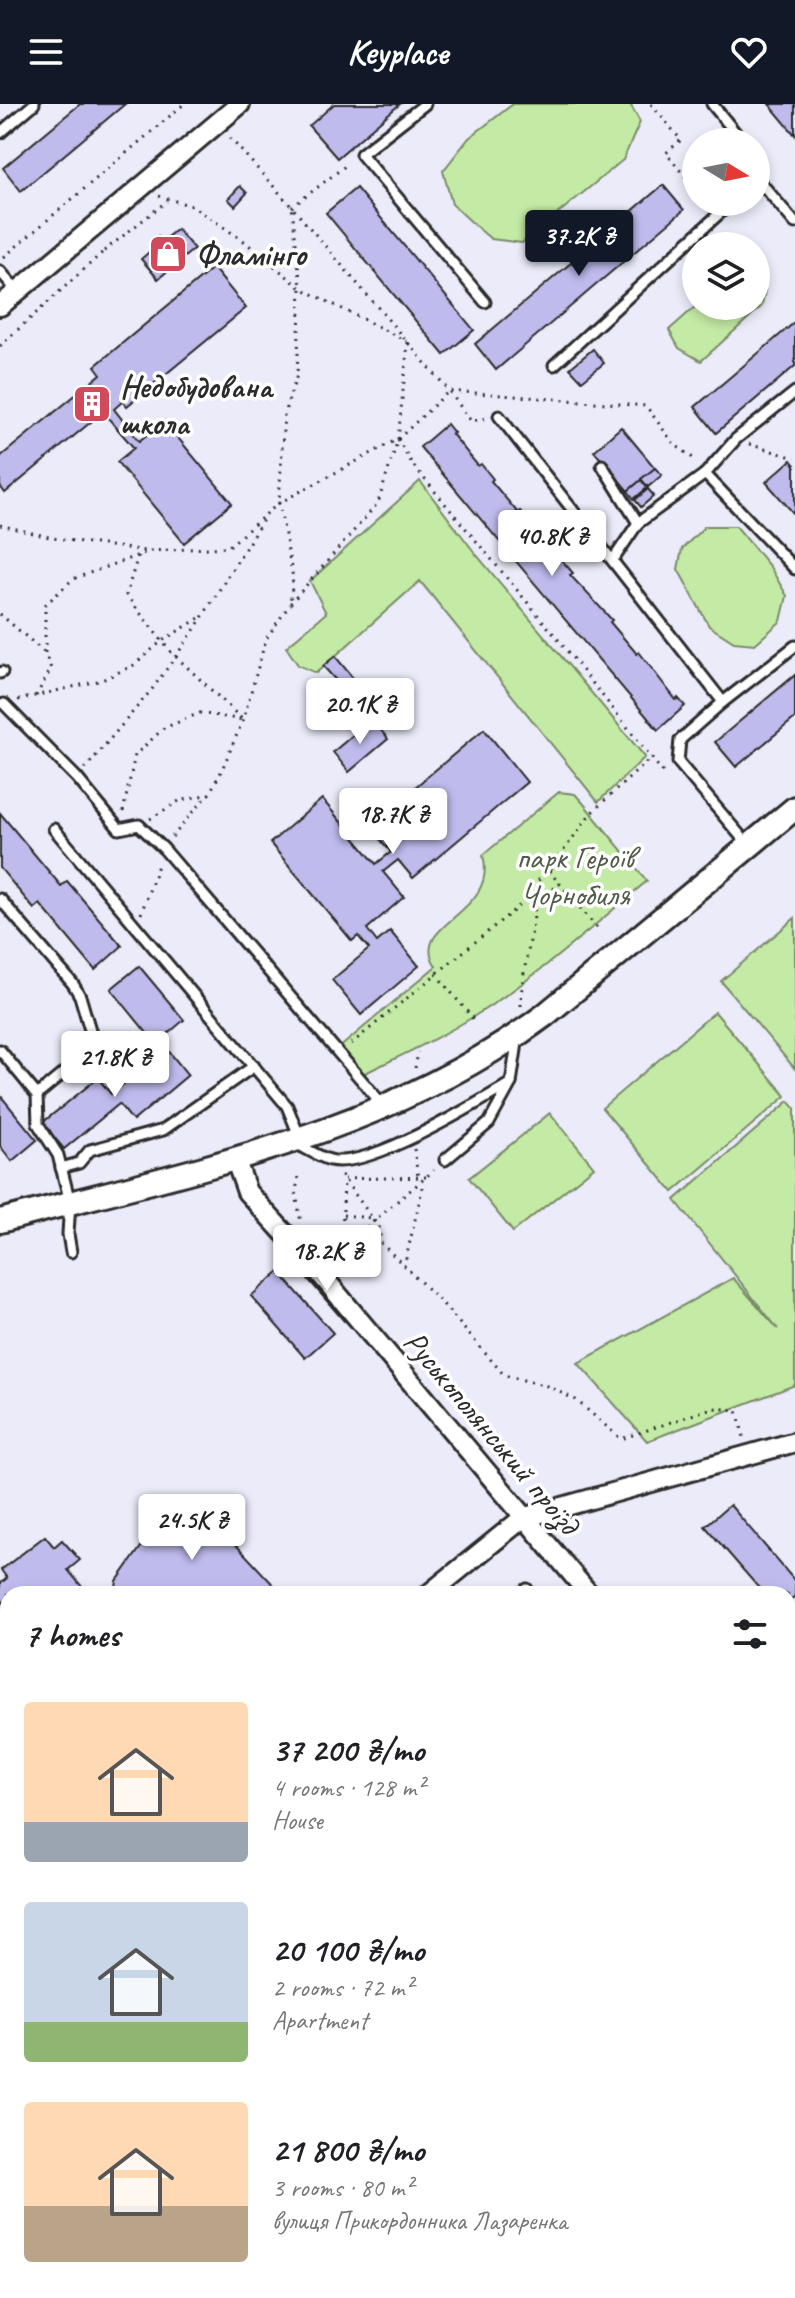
<!DOCTYPE html>
<html lang="en">
<head>
<meta charset="utf-8">
<style>
	:root { --surface:#fff; --page:#f6f6f6; --text:#202124; --muted:#757577; --accent:#111827 }
	body { margin:0; font-family:Caveat,sans-serif; background:var(--page); color:var(--text); height:100vh; display:flex; flex-direction:column; font-size:30px; white-space:nowrap }
	* { box-sizing:border-box; margin:0 }
	p { font-size:26px; color:var(--muted) }
	.icon { flex:none; width:44px; height:44px; fill:none; stroke:currentColor; stroke-width:2; stroke-linecap:round; stroke-linejoin:round }
	.map { position:relative; flex:1; overflow:hidden }
	.panel { position:absolute; left:0px; top:1482px; width:796px; height:712px; display:flex; flex-direction:column; background:var(--surface); border-radius:24px 24px 0 0; box-shadow:0 4px 12px #0003 }
	.panel>* { flex:none }
	.needle { width:52px; rotate:100deg }
	.buttons { position:absolute; left:682px; top:24px; display:grid; gap:16px }
	.buttons a { display:grid; place-items:center; width:88px; height:88px; border-radius:50%; background:var(--surface); box-shadow:0 4px 12px #0003; font-size:40px }
	.price { position:absolute; translate:-50% -68px; padding:0 18px; border-radius:8px; background:#fff; color:#222; font-size:26px; line-height:52px; filter:drop-shadow(0 2px 4px #0008) }
	.price::after { content:''; position:absolute; left:50%; top:48px; width:24px; height:18px; margin-left:-12px; background:inherit; clip-path:polygon(0 0,100% 0,50% 100%) }
	.price.current { background:var(--accent); color:#fff }
	ul { padding:0; list-style:none }
	li { display:flex; align-items:center; gap:24px; height:200px; padding:0 24px }
	li span { display:grid; place-items:center; flex:none; width:224px; height:160px; border-radius:8px; color:#555 }
	li>.icon { margin-inline-start:auto }
	span .icon { width:96px; height:96px; fill:#fffc; stroke-width:1 }
	li b { font-size:34px }
	h2 { display:flex; justify-content:space-between; align-items:center; height:96px; padding:0 24px; font-size:34px }
	header { display:flex; justify-content:space-between; align-items:center; height:104px; padding:0 24px; background:var(--accent); color:#fff; font-size:36px; font-weight:600 }
	.map>svg:first-child { display:block }
</style>
</head>
<body>
<header><svg class="icon" aria-label="menu" viewBox="0 0 24 24"><path d="M4 6h16M4 12h16M4 18h16"/></svg>Keyplace<svg class="icon" aria-label="heart" viewBox="0 0 24 24"><path d="M12 20l-8-8c-3-5 5-10 8-4 3-6 11-1 8 4z"/></svg></header>
<div class="map">
<svg width="795" height="2194" viewBox="0 0 795 2194">
	<rect width="100%" height="100%" fill="#ecebfa"/>
	<filter id="ink" filterUnits="userSpaceOnUse"><feTurbulence type="fractalNoise" baseFrequency=".0125" numOctaves="2"/><feDisplacementMap in="SourceGraphic" scale="16" xChannelSelector="R" yChannelSelector="G"/><feConvolveMatrix kernelMatrix="1 2 1 2 8 2 1 2 1" color-interpolation-filters="sRGB"/></filter>
	<g filter="url(#ink)">
		<!-- green -->
		<g fill="#c4eba6" stroke="#788b68" stroke-width="2">
			<polygon points="513,0 630,0 640,18 623,56 522,139 491,135 479,125 452,100 443,67 469,34"/>
			<polygon points="756,177 765,186 762,202 701,257 679,244 669,226 696,202 756,202"/>
			<polygon points="420,377 475,449 645,653 598,698 420,477 316,569 298,561 286,543 326,509 310,477"/>
			<polygon points="705,422 736,422 770,463 787,492 781,517 755,540 734,538 709,522 678,465 682,445"/>
			<path d="M 559,688 L 575,690 L 583,699 L 647,777 C 592,823 537,873 476,911 C 440,934 400,952 361,971 L 338,945 L 436,862 C 407,819 499,811 483,751 Z"/>
			<polygon points="795,814 795,965 721,877"/>
			<polygon points="715,908 786,992 673,1088 602,1004"/>
			<polygon points="789,997 795,1004 795,1281 647,1337 578,1259 733,1174 778,1225 675,1096"/>
			<polygon points="550,1009 594,1063 513,1128 469,1074"/>
		</g>
		<!-- building -->
		<g fill="#bfbbed" stroke="#2b2b2b" stroke-width="2">
			<polygon points="80,0 125,0 21,87 3,64"/>
			<polygon points="334,0 400,0 337,54 309,22"/>
			<polygon points="769,0 795,0 795,31"/>
			<polygon points="663,81 684,106 496,266 475,240"/>
			<polygon points="240,82 247,89 235,102 228,95"/>
			<polygon points="356,84 474,226 444,251 326,109"/>
			<polygon points="177,125 194,145 158,175 141,155 156,142 152,137 158,132 162,137"/>
			<polygon points="213,164 246,204 127,302 123,297 114,305 139,337 164,317 232,399 184,439 117,358 134,344 103,308 5,389 0,382 0,353 101,270 95,262"/>
			<polygon points="795,218 795,262 716,329 695,303"/>
			<polygon points="593,245 604,259 582,277 570,264"/>
			<polygon points="447,320 454,329 452,330 478,362 481,360 493,375 491,377 518,409 520,407 533,422 531,424 558,456 560,454 573,469 570,471 612,516 610,518 637,550 639,548 676,596 678,594 685,602 658,626 420,343"/>
			<polygon points="621,323 655,364 628,387 594,347"/>
			<polygon points="791,356 795,361 795,411 766,378"/>
			<polygon points="655,364 662,371 648,383 641,375"/>
			<polygon points="641,376 647,384 634,395 628,387"/>
			<polygon points="648,385 654,392 641,403 635,396"/>
			<polygon points="335,552 353,574 342,583 323,562"/>
			<polygon points="795,571 795,614 736,663 715,638"/>
			<polygon points="372,615 388,635 349,668 333,648"/>
			<polygon points="484,625 527,678 413,774 398,756 383,768 404,793 367,825 377,838 390,827 419,862 361,911 332,876 369,845 358,832 352,837 270,739 322,695 376,760 391,748 369,722"/>
			<polygon points="0,709 61,782 67,777 122,842 95,866 40,800 34,805 0,764"/>
			<polygon points="139,862 184,916 156,940 111,885"/>
			<polygon points="167,945 188,971 133,1017 119,1000 64,1045 42,1019 98,974 111,990"/>
			<polygon points="0,991 37,1036 12,1057 0,1042"/>
			<polygon points="311,1162 352,1209 344,1217 302,1168"/>
			<polygon points="279,1168 333,1229 305,1254 251,1192"/>
			<polygon points="196,1398 282,1490 115,1490 117,1477 146,1436"/>
			<polygon points="730,1401 795,1477 795,1492 788,1498 788,1490 764,1490 705,1422"/>
			<polygon points="45,1432 54,1443 62,1436 80,1456 68,1466 88,1490 8,1490 8,1504 0,1494 0,1480 7,1474 1,1466"/>
			<polygon points="0,1494 8,1504 8,1518 4,1521 0,1521"/>
			<polygon points="0,1986 8,1996 8,2009 0,2016"/>
			<polygon points="609,2186 687,2186 693,2194 615,2194"/>
		</g>
		<g fill="none" stroke-linecap="round" stroke-linejoin="round">
			<!-- service casing -->
			<g stroke="#2b2b2b" stroke-width="15">
				<g id="service">
					<polyline points="425,0 361,50 485,198"/>
					<polyline points="712,0 743,38"/>
					<polyline points="0,29 34,0"/>
					<polyline points="756,73 795,119"/>
					<polyline points="0,167 18,188"/>
					<polyline points="554,261 732,98"/>
					<polyline points="499,312 723,598"/>
					<polyline points="602,361 638,419"/>
					<polyline points="705,370 795,465"/>
					<polyline points="613,456 638,419 705,370 736,335 795,288"/>
					<polyline points="0,569 2,568"/>
					<polyline points="4,600 77,674 119,725 139,721 164,745 382,1000"/>
					<polyline points="54,725 287,1002 300,1034"/>
					<polyline points="749,742 678,658 680,636 723,598 795,542"/>
					<polyline points="0,795 73,880 80,892 95,943 37,991"/>
					<polyline points="0,946 37,991 38,1020 58,1051 70,1098 68,1130 71,1148"/>
					<path d="M 297,1040 C 307,1045 319,1053 330,1056 C 368,1066 476,1000 511,979"/>
					<polyline points="445,1056 489,1019 511,979 518,932"/>
					<polyline points="61,1064 79,1059 90,1046 163,1026 254,962"/>
					<polyline points="520,1490 527,1485"/>
					<polyline points="0,1734 8,1727"/>
					<polyline points="0,1911 8,1919"/>
					<polyline points="0,2104 8,2105"/>
					<polyline points="228,2186 235,2194"/>
					<polyline points="449,2186 456,2194"/>
				</g>
			</g>
			<!-- minor casing -->
			<g stroke="#2b2b2b" stroke-width="24">
				<g id="minor">
					<polyline points="0,202 240,0"/>
					<polyline points="235,1054 247,1088 307,1154 589,1490"/>
					<polyline points="429,1490 523,1414 795,1338"/>
					<polyline points="788,1728 795,1736"/>
					<polyline points="0,1836 8,1830"/>
				</g>
			</g>
			<!-- tertiary casing -->
			<g stroke="#2b2b2b" stroke-width="28">
				<path id="tertiary" d="M 0,1117 C 188,1067 386,1030 545,911 L 795,704"/>
			</g>
			<!-- path -->
			<g stroke="#2b2b2b" stroke-width="3" stroke-dasharray="2 6" stroke-linecap="butt">
				<polyline points="651,0 681,36 666,49 696,86"/>
				<polyline points="230,34 292,103 449,287 471,317 488,314"/>
				<polyline points="159,92 192,102 244,137 301,184 406,237"/>
				<polyline points="292,103 349,59"/>
				<polyline points="104,147 167,97"/>
				<polyline points="4,153 184,0"/>
				<polyline points="408,238 398,335 378,399 290,500 293,474 279,399 398,335 449,287 646,302 674,340 697,357"/>
				<polyline points="0,242 103,148"/>
				<polyline points="398,335 412,360 557,534 665,671"/>
				<polyline points="749,340 795,354"/>
				<polyline points="0,421 53,434 146,447"/>
				<polyline points="138,452 126,491 169,546 243,616"/>
				<polyline points="0,510 45,549"/>
				<polyline points="36,592 51,565 45,549 45,501 73,475 150,447 228,443 279,399 284,310 297,271 301,184 292,103"/>
				<polyline points="18,596 102,576 134,561 162,537 201,513"/>
				<polyline points="85,665 153,584 193,528 264,414"/>
				<polyline points="123,708 135,651 164,624 200,609 243,616"/>
				<polyline points="150,715 179,697 209,690"/>
				<polyline points="172,733 209,690 221,668 243,616 266,535 290,500"/>
				<polyline points="549,767 597,824"/>
				<polyline points="530,793 535,800 559,779"/>
				<polyline points="141,810 158,761"/>
				<polyline points="436,870 474,916"/>
				<path d="M 521,902 C 521,868 533,834 535,800"/>
				<polyline points="351,940 530,793 525,788 549,767 590,710 652,653"/>
				<polyline points="415,964 418,948"/>
				<polyline points="414,1045 418,1073"/>
				<polyline points="341,1071 379,1123 381,1139 442,1199 504,1271 547,1282 576,1296 621,1335 712,1304 737,1306 744,1334"/>
				<polyline points="298,1073 296,1089 301,1119"/>
				<path d="M 426,1073 L 344,1075 L 342,1135 L 348,1141 C 375,1114 406,1091 434,1066"/>
				<polyline points="343,1111 371,1114"/>
				<polyline points="320,1140 373,1168"/>
				<polyline points="404,1163 422,1086 422,1077"/>
			</g>
			<!-- service -->
			<use href="#service" stroke="#fff" stroke-width="9"/>
			<!-- minor -->
			<use href="#minor" stroke="#fff" stroke-width="18"/>
			<!-- tertiary -->
			<use href="#tertiary" stroke="#fff" stroke-width="22"/>
		</g>
	</g>
	<!-- icons -->
	<defs>
		<g id="shop-square" transform="scale(2)"><rect x="-9" y="-9" width="18" height="18" rx="4" fill="#d1495b" stroke="#fff"/><path d="M-5-2.5h2.3a2.7 3.5 0 0 1 5.4 0H5L5.5 6h-11ZM-1.5-2.5h3a1.5 2.3 0 0 0-3 0Z" fill="#fff"/></g>
		<g id="building-square" transform="scale(2)"><rect x="-9" y="-9" width="18" height="18" rx="4" fill="#d1495b" stroke="#fff"/><path d="M-4-6H4V6H1V3H-1V6H-4ZM-2.5-4.3h1.7v1.8h-1.7ZM.8-4.3h1.7v1.8H.8ZM-2.5-1h1.7V.8h-1.7ZM.8-1h1.7V.8H.8Z" fill="#fff"/></g>
	</defs>
	<g fill-rule="evenodd">
		<use href="#shop-square" x="168" y="150"/>
		<use href="#building-square" x="92" y="300"/>
	</g>
	<g text-anchor="middle" stroke-width="7" stroke-linejoin="round" paint-order="stroke">
		<!-- poi labels -->
		<g font-size="32" font-weight="bold" fill="#2b2b2b" stroke="#fff" text-anchor="start">
			<text x="196" y="161">Фламінго</text>
			<text x="120" y="293">Недобудована<tspan x="120" dy="37">школа</tspan></text>
		</g>
		<!-- park labels -->
		<g font-size="32" fill="#515b4a" stroke="#fff">
			<text x="575" y="764">парк Героїв<tspan x="575" dy="37">Чорнобиля</tspan></text>
		</g>
		<!-- street labels -->
		<g font-size="32" fill="#2b2b2b" stroke="#fff">
			<text transform="translate(492 1328) rotate(50)" y="11">Руськополянський проїзд</text>
		</g>
	</g>
</svg>
<div class="buttons">
<a><svg class="needle" viewBox="-14 -14 28 28"><path d="M0-13l5 13h-10z" fill="#e53935"/><path d="M0 13l5-13h-10z" fill="#757577"/></svg></a>
<a><svg class="icon" aria-label="layers" viewBox="0 0 24 24"><path d="M12 4l9 5-9 5-9-5zM3 14l9 5 9-5"/></svg></a>
</div>
<b class="price current" style="left:579px;top:174px">37.2K ₴</b>
<b class="price" style="left:552px;top:474px">40.8K ₴</b>
<b class="price" style="left:360px;top:642px">20.1K ₴</b>
<b class="price" style="left:393px;top:752px">18.7K ₴</b>
<b class="price" style="left:115px;top:995px">21.8K ₴</b>
<b class="price" style="left:327px;top:1189px">18.2K ₴</b>
<b class="price" style="left:192px;top:1458px">24.5K ₴</b>
<section class="panel">
<h2>7 homes<svg class="icon" aria-label="filters" viewBox="0 0 24 24"><path d="M4 7h16M4 17h16"/><circle cx="9" cy="7" r="2"/><circle cx="15" cy="17" r="2"/></svg></h2>
<ul>
<li><span style="background:linear-gradient(#ffd9b3 75%,#9aa5b1 0)"><svg class="icon" aria-label="home" viewBox="0 0 24 24"><path d="M3 11l9-7 9 7M6 9v11h12V9"/></svg></span><div><b>37 200 ₴/mo</b><p>4 rooms · 128 m²</p><p>House</p></div></li>
<li><span style="background:linear-gradient(#c9d6e8 75%,#8fb573 0)"><svg class="icon" aria-label="home" viewBox="0 0 24 24"><path d="M3 11l9-7 9 7M6 9v11h12V9"/></svg></span><div><b>20 100 ₴/mo</b><p>2 rooms · 72 m²</p><p>Apartment</p></div></li>
<li><span style="background:linear-gradient(#ffd9b3 65%,#b9a48a 0)"><svg class="icon" aria-label="home" viewBox="0 0 24 24"><path d="M3 11l9-7 9 7M6 9v11h12V9"/></svg></span><div><b>21 800 ₴/mo</b><p>3 rooms · 80 m²</p><p>вулиця Прикордонника Лазаренка</p></div></li>
</ul>
</section>
</div>
</body>
</html>
